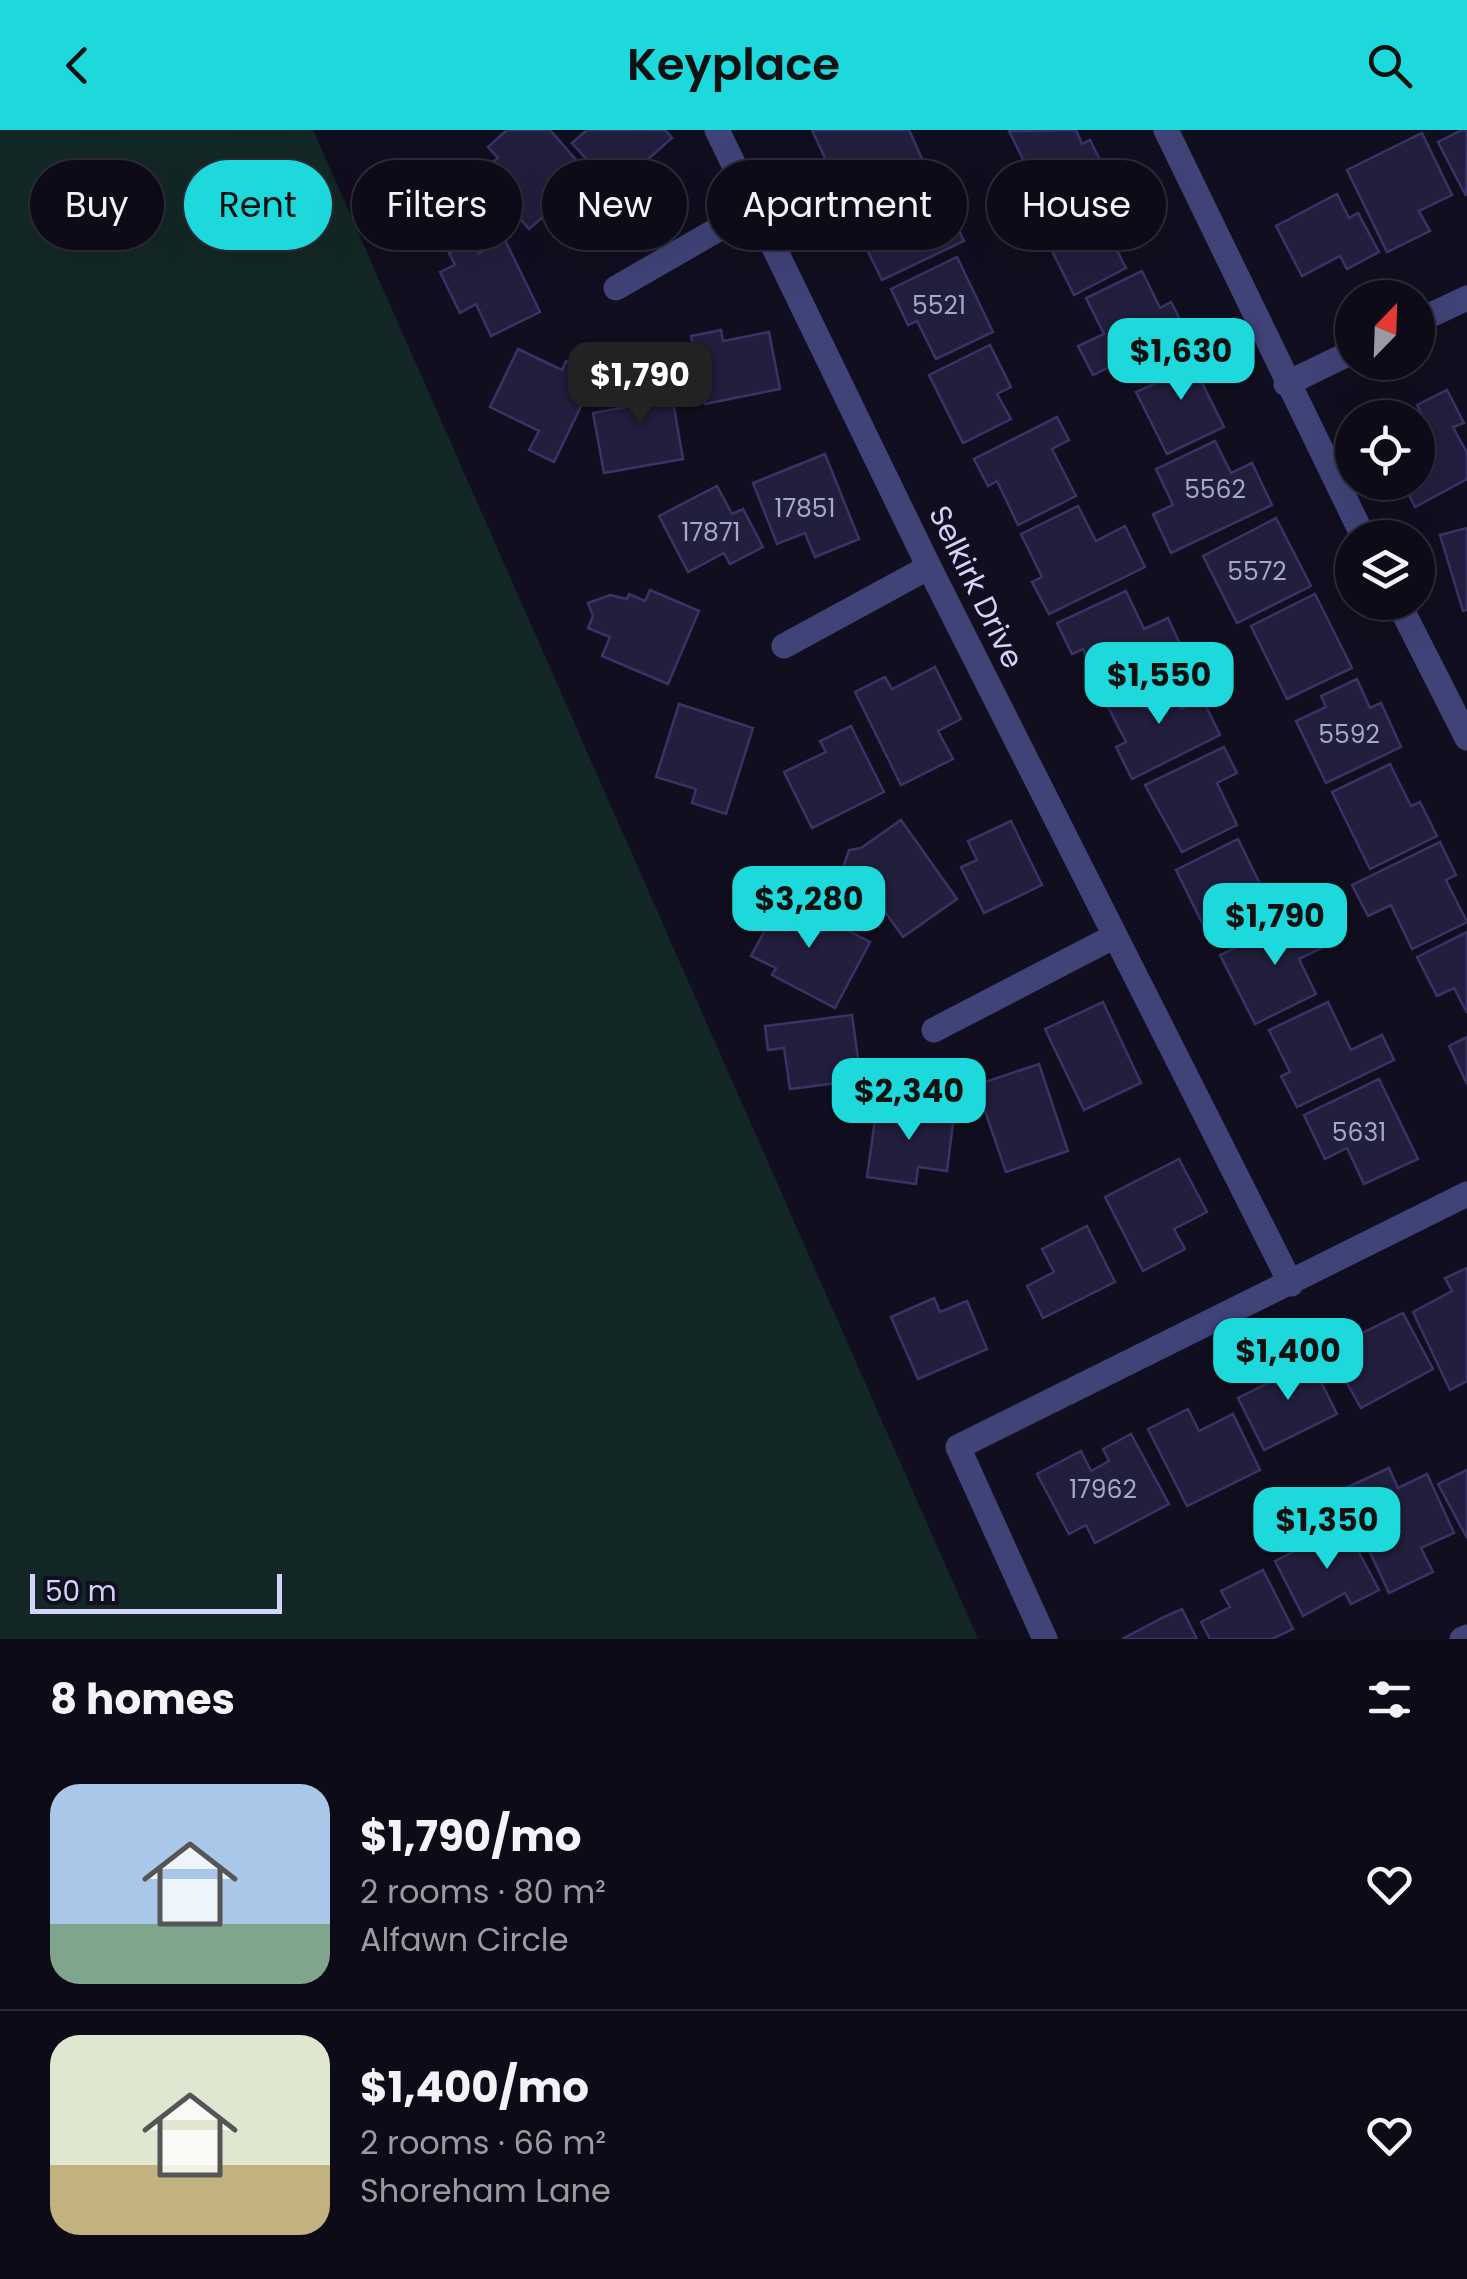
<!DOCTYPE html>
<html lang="en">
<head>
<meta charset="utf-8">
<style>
	:root { --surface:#0d0b17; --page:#161420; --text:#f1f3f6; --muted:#9a9ba1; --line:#2d2b36; --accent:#1dd9dc }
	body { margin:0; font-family:Poppins,sans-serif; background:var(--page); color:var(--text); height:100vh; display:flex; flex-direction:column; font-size:38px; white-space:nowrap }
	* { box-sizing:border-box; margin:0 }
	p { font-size:32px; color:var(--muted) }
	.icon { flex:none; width:55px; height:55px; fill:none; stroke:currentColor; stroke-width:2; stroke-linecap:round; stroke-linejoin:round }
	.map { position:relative; height:1509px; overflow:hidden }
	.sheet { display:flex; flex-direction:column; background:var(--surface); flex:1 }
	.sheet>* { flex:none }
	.hud { position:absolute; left:30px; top:30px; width:1408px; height:90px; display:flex; gap:20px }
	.needle { width:65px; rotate:23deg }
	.controls { position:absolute; left:1335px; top:150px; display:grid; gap:20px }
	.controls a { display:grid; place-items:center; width:100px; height:100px; border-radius:50%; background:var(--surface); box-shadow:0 10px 40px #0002,0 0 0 2px var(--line); font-size:50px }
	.scale { position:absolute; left:30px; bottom:25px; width:252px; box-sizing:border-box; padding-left:10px; border:5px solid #d4d3f9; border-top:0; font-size:28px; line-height:35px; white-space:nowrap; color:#d4d3f9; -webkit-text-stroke:8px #110f1f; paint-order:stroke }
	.price { position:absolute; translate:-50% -85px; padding:0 22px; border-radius:20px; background:var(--accent); color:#111; font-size:32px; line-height:65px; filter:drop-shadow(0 2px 5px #0008) }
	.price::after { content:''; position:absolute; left:50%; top:60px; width:30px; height:22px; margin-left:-15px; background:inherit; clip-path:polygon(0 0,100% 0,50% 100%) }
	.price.selected { background:#222; color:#fff }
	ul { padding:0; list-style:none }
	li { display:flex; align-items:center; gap:30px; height:250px; padding:0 50px }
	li+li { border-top:2px solid var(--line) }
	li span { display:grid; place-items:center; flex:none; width:280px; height:200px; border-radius:30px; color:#555 }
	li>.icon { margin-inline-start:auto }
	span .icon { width:120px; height:120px; fill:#fffc; stroke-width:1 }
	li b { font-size:42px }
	h2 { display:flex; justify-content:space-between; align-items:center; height:120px; padding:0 50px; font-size:42px }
	.pill { padding:0 35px; border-radius:45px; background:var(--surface); box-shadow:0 10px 40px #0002,0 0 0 2px var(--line); font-size:35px; line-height:90px }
	.pill.selected { background:var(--accent); color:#111 }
	header { display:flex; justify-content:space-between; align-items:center; height:130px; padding:0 50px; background:var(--accent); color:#111; font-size:45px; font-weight:600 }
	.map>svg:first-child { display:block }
</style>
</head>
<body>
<header><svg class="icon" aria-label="back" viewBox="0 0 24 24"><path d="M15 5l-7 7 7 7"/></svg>Keyplace<svg class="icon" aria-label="search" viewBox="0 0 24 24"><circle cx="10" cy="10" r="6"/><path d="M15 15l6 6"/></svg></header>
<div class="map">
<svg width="1467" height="1509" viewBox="0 0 1467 1509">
	<rect width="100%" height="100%" fill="#110f1f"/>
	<!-- green -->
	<polygon fill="#132826" points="0,0 313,0 978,1509 0,1509"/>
	<!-- building -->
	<g fill="#221e3d" stroke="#393366" stroke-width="2.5">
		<polygon points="507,0 550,0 590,46 529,99 480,43 498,28 488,17"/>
		<polygon points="587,0 665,0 672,8 638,38 642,43 618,64 572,13"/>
		<polygon points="812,0 909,0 923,31 867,57 853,29 830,39"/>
		<polygon points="1076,0 1082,14 1090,10 1107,44 1045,74 1009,1"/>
		<polygon points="1462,0 1467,0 1466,66 1438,12"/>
		<polygon points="1422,3 1452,65 1419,81 1430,101 1387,122 1347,40"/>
		<polygon points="929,40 964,111 882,150 847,79"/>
		<polygon points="1112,56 1132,96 1110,107 1126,138 1074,165 1038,93"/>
		<polygon points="1337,64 1349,88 1358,83 1379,122 1347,139 1340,126 1302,146 1276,96"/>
		<polygon points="505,110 540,182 491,206 476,174 460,183 440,142 455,135 449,123 474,111 479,123"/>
		<polygon points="957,127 993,202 936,229 917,191 908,195 891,159"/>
		<polygon points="1142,141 1160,178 1171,172 1189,207 1148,228 1144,220 1093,245 1078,216 1104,204 1086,168"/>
		<polygon points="721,200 723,211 769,202 780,259 705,274 691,206"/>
		<polygon points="990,215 1011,257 997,264 1011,289 963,313 929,245"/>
		<polygon points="1197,218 1213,249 1202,253 1224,297 1167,324 1136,262 1167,248 1160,234"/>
		<polygon points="518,219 562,240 566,231 596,245 554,332 529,320 539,301 490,277"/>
		<polygon points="668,243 683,329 604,343 593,283 626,277 621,252"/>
		<polygon points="1447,260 1464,293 1453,297 1467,323 1467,349 1415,377 1403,352 1418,352 1416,288 1422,285 1417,275"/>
		<polygon points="1057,287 1069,310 1052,319 1076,366 1018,395 997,351 988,356 974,329"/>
		<polygon points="1215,311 1231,343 1252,333 1272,375 1171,423 1153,384 1173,375 1156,339"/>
		<polygon points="825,324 859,409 815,427 805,403 777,414 753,353"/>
		<polygon points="717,356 732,384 743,379 763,417 730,434 724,423 688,442 659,386"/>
		<polygon points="1078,376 1096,411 1125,396 1145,437 1049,484 1032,452 1042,447 1021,404"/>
		<polygon points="1276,388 1311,456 1237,493 1203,426"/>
		<polygon points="1467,398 1467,480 1463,481 1440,405"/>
		<polygon points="650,460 699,481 668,554 602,526 610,507 588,498 593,486 588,473 610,465 627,469 629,464 645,471"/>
		<polygon points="1126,461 1144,499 1168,488 1184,523 1103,561 1083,519 1072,524 1057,493"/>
		<polygon points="1315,464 1352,538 1287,569 1251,496"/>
		<polygon points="935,537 961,589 938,601 953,629 901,655 855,562 885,547 892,559"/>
		<polygon points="1165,546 1181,579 1202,568 1220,605 1132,649 1116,617 1126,612 1107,575"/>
		<polygon points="1357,549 1370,578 1381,573 1401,617 1326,653 1296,591 1326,577 1321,566"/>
		<polygon points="679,574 753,598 726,684 692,673 696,659 656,647"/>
		<polygon points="851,596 884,662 812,698 784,642 826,622 820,611"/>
		<polygon points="1224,617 1237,643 1217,653 1237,695 1182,722 1145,655"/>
		<polygon points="1390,634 1411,676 1420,672 1437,706 1370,739 1332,662"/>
		<polygon points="901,690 957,769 903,807 865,754 850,751 843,738 849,720 861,718"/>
		<polygon points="1011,691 1042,755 984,783 961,737 977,730 968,711"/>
		<polygon points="1238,709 1260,754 1242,763 1254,787 1210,809 1176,740"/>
		<polygon points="1440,712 1456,745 1446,750 1467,792 1412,819 1391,775 1368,786 1352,755"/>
		<polygon points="777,763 870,812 835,878 772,845 776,838 751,826 769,793 763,790"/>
		<polygon points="1309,782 1326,816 1299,829 1316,864 1255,894 1220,825"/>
		<polygon points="1467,802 1467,883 1454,858 1437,866 1417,827"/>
		<polygon points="1103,872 1141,953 1084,980 1045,899"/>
		<polygon points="1328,872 1351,920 1382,905 1394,930 1297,977 1281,946 1290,942 1269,900"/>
		<polygon points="852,885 861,950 790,959 784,918 768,920 765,896"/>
		<polygon points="1467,907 1467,954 1449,916"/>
		<polygon points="1039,934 1068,1021 1006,1042 976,955"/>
		<polygon points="1379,949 1418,1029 1364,1054 1347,1018 1325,1029 1304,985"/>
		<polygon points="877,975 954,985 947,1041 918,1037 916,1054 867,1047"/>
		<polygon points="1179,1029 1207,1082 1174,1099 1185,1119 1143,1141 1105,1067"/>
		<polygon points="1087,1096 1115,1152 1043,1188 1027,1156 1054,1142 1042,1119"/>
		<polygon points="1467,1138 1467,1251 1450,1260 1413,1182 1452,1161 1445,1148"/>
		<polygon points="934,1168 940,1182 967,1171 987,1219 918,1249 891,1187"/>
		<polygon points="1403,1183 1433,1239 1361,1278 1324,1212 1358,1195 1362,1203"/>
		<polygon points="1306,1222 1337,1284 1264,1320 1238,1268 1280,1247 1275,1236"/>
		<polygon points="1188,1279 1199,1301 1233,1284 1260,1340 1187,1376 1148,1299"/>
		<polygon points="1131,1304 1169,1374 1095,1413 1086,1395 1069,1404 1037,1344 1081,1321 1091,1341 1109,1331 1103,1319"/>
		<polygon points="1389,1338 1398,1358 1427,1344 1454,1403 1421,1418 1433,1442 1389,1463 1341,1360"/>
		<polygon points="1467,1340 1467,1408 1438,1354"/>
		<polygon points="1345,1396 1379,1460 1351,1474 1345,1463 1303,1486 1275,1431"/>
		<polygon points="1263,1440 1293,1499 1272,1509 1210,1509 1201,1492 1230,1477 1221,1461"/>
		<polygon points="1182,1479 1197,1509 1122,1509 1166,1486"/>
	</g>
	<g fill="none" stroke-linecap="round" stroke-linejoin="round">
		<!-- minor -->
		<g stroke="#404378" stroke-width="25">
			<polyline points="717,0 929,437 1291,1154"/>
			<polyline points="1166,0 1364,408"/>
			<polyline points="616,158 755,78"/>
			<polyline points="1418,191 1467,168"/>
			<polyline points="1286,254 1352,222"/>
			<polyline points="1398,472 1467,608"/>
			<polyline points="784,516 929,437"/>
			<polyline points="934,900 1115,806"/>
			<polyline points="1045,1509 958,1317 1467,1064"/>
			<polyline points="1462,1509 1467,1507"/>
		</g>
	</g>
	<g text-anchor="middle" stroke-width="8" stroke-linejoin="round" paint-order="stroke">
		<!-- number labels -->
		<g font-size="25" fill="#a8a6ca">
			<text x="939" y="184">5521</text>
			<text x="1215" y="368">5562</text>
			<text x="805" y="387">17851</text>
			<text x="711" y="411">17871</text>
			<text x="1257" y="450">5572</text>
			<text x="1349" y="613">5592</text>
			<text x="1359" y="1011">5631</text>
			<text x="1103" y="1368">17962</text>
		</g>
		<!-- street labels -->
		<g font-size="30" fill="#d4d3f9" stroke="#110f1f">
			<text transform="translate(976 457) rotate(64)" y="10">Selkirk Drive</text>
		</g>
	</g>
</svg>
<div class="controls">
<a><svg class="needle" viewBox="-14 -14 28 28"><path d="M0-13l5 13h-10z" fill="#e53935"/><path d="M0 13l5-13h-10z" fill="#9a9ba1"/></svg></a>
<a><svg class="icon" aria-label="locate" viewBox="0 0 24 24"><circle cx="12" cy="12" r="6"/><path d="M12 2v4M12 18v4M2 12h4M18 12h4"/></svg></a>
<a><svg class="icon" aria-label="layers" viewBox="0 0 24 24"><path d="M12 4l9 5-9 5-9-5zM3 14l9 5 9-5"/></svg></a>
</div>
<div class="scale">50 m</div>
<b class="price" style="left:1181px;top:273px">$1,630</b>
<b class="price selected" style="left:640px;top:297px">$1,790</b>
<b class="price" style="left:1159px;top:597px">$1,550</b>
<b class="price" style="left:809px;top:821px">$3,280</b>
<b class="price" style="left:1275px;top:838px">$1,790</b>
<b class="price" style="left:909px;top:1013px">$2,340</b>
<b class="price" style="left:1288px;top:1273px">$1,400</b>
<b class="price" style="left:1327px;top:1442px">$1,350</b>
<div class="hud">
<a class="pill">Buy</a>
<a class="pill selected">Rent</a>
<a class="pill">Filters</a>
<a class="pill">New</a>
<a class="pill">Apartment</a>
<a class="pill">House</a>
</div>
</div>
<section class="sheet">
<h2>8 homes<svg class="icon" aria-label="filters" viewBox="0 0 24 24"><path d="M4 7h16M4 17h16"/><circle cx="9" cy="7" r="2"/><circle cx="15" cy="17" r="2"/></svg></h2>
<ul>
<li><span style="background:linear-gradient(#a9c7e8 70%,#7fa58c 0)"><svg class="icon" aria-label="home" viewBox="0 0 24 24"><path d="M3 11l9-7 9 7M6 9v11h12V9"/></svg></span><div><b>$1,790/mo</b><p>2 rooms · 80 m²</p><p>Alfawn Circle</p></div><svg class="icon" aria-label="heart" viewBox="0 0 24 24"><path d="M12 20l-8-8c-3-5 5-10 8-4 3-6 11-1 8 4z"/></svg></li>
<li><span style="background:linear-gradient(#dfe7d0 65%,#c2b280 0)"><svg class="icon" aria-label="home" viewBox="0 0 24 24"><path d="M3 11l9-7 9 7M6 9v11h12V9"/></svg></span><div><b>$1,400/mo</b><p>2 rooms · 66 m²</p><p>Shoreham Lane</p></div><svg class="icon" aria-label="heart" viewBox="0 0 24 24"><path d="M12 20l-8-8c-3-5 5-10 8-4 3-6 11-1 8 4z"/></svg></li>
</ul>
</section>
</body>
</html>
